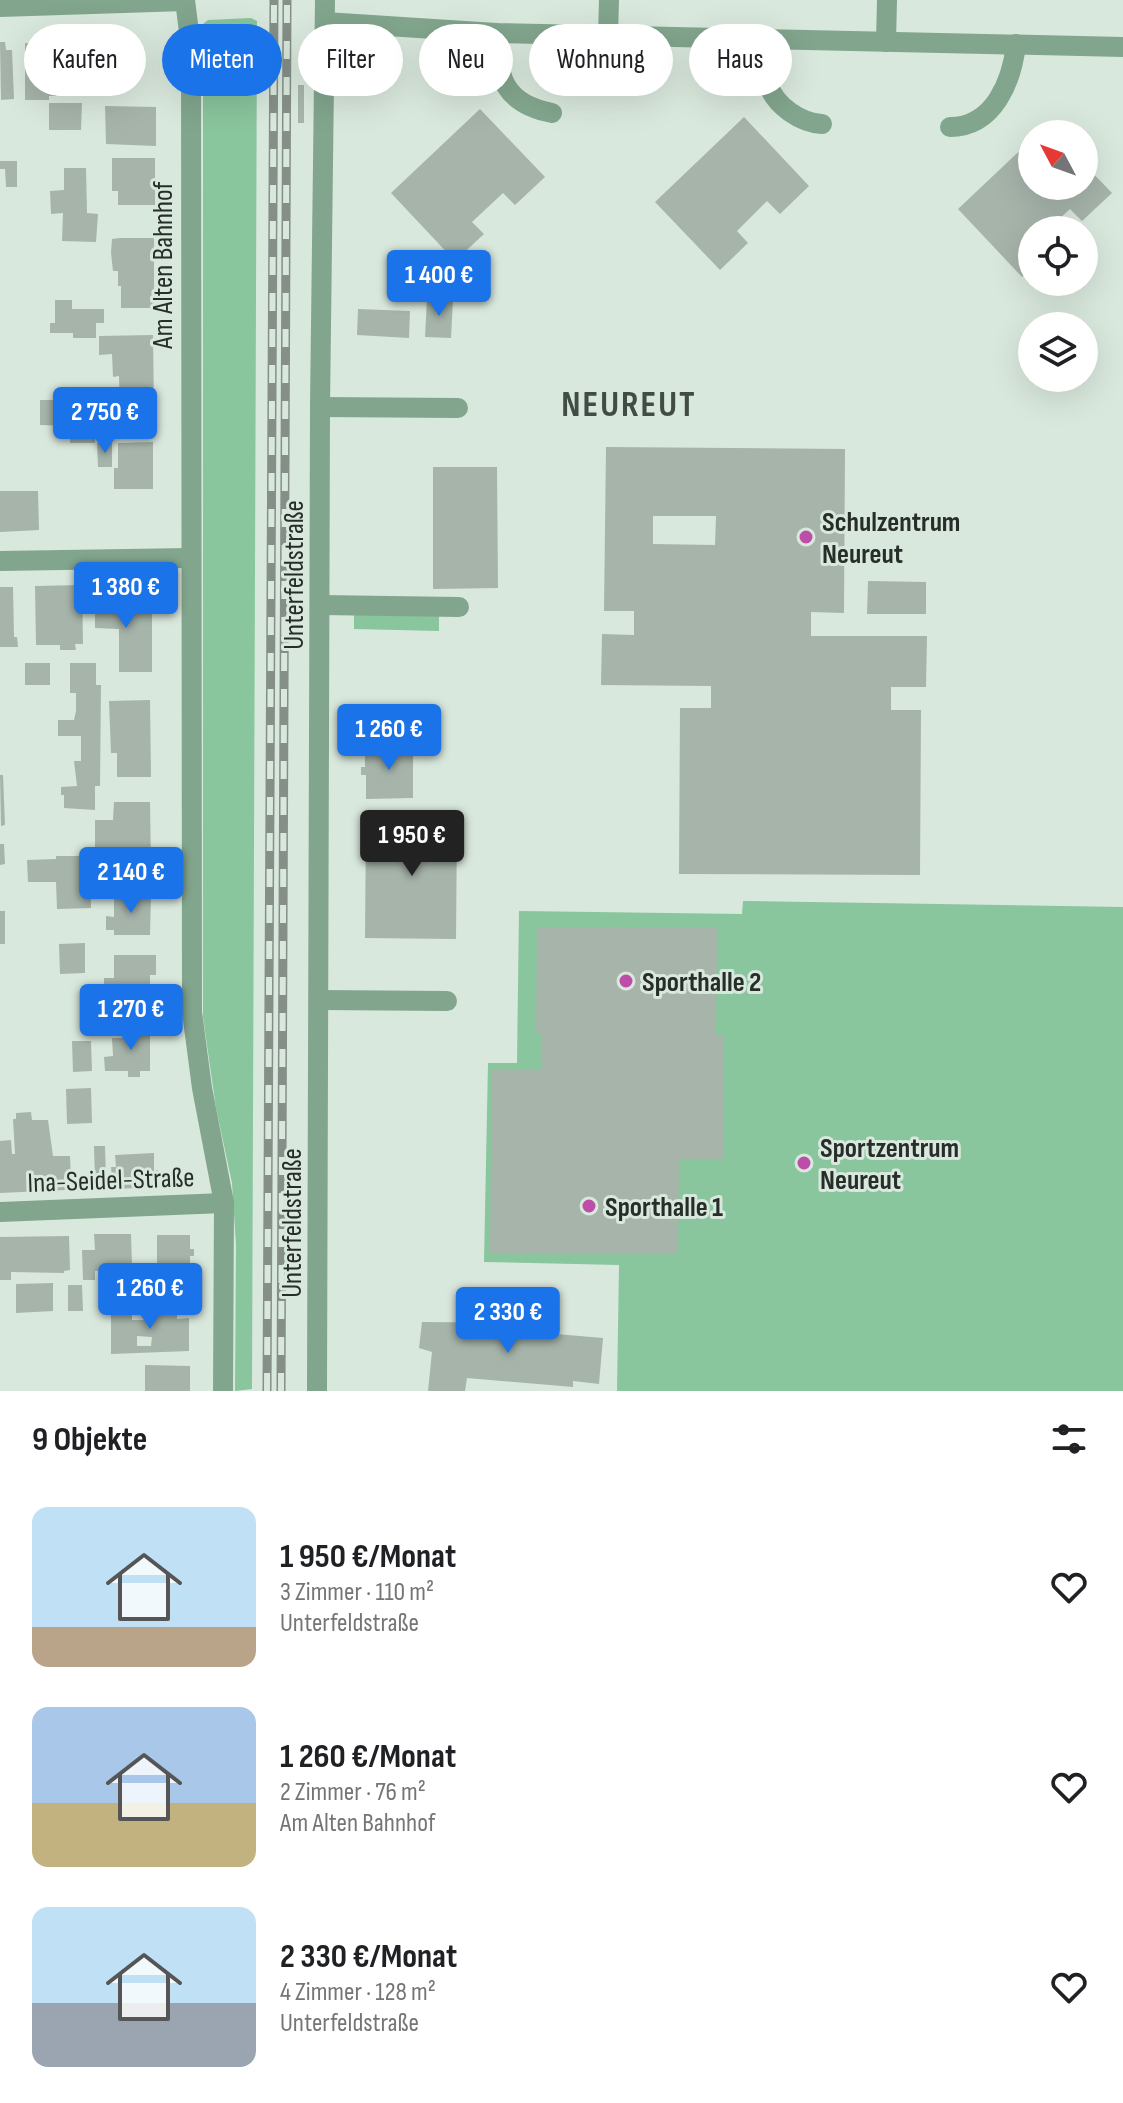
<!DOCTYPE html>
<html lang="de">
<head>
<meta charset="utf-8">
<style>
	:root { --surface:#fff; --page:#f6f6f6; --text:#202124; --muted:#757577; --accent:#1a73e8 }
	body { margin:0; font-family:"Sofia Sans Condensed",sans-serif; background:var(--page); color:var(--text); height:100vh; display:flex; flex-direction:column; font-size:30px; white-space:nowrap }
	* { box-sizing:border-box; margin:0 }
	p { font-size:26px; color:var(--muted) }
	.icon { flex:none; width:44px; height:44px; fill:none; stroke:currentColor; stroke-width:2; stroke-linecap:round; stroke-linejoin:round }
	.map { position:relative; height:1391px; overflow:hidden }
	.details { display:flex; flex-direction:column; background:var(--surface); flex:1 }
	.details>* { flex:none }
	.guide { position:absolute; left:24px; top:24px; width:1076px; height:72px; display:flex; gap:16px }
	.needle { width:52px; rotate:311deg }
	.fabs { position:absolute; left:1018px; top:120px; display:grid; gap:16px }
	.fabs a { display:grid; place-items:center; width:80px; height:80px; border-radius:50%; background:var(--surface); box-shadow:0 8px 32px #0002; font-size:40px }
	.price { position:absolute; translate:-50% -68px; padding:0 18px; border-radius:8px; background:var(--accent); color:#fff; font-size:26px; line-height:52px; filter:drop-shadow(0 2px 4px #0008) }
	.price::after { content:''; position:absolute; left:50%; top:48px; width:24px; height:18px; margin-left:-12px; background:inherit; clip-path:polygon(0 0,100% 0,50% 100%) }
	.price.active { background:#222; color:#fff }
	ul { padding:0; list-style:none }
	li { display:flex; align-items:center; gap:24px; height:200px; padding:0 32px }
	li span { display:grid; place-items:center; flex:none; width:224px; height:160px; border-radius:16px; color:#555 }
	li>.icon { margin-inline-start:auto }
	span .icon { width:96px; height:96px; fill:#fffc; stroke-width:1 }
	li b { font-size:34px }
	h2 { display:flex; justify-content:space-between; align-items:center; height:96px; padding:0 32px; font-size:34px }
	.chip { padding:0 28px; border-radius:36px; background:var(--surface); box-shadow:0 8px 32px #0002; font-size:28px; line-height:72px }
	.chip.active { background:var(--accent); color:#fff }
	.map>svg:first-child { display:block }
</style>
</head>
<body>
<div class="map">
<svg width="1123" height="1391" viewBox="0 0 1123 1391">
	<rect width="100%" height="100%" fill="#d9e8dd"/>
	<!-- green -->
	<g fill="#89c59d">
		<polygon points="251,18 257,21 252,1389 235,1391 236,1245 232,1183 216,1108 203,1017 203,24 208,20"/>
		<polygon points="354,614 439,615 439,631 354,629"/>
		<polygon points="743,901 1123,907 1123,1391 617,1391 619,1265 484,1262 488,1063 517,1063 519,911 742,914"/>
	</g>
	<!-- building -->
	<g fill="#a6b4aa" fill-rule="evenodd">
		<polygon points="60,36 126,36 126,44 133,44 135,73 126,73 126,84 56,84 56,96 49,96 49,100 25,100 25,43 60,46"/>
		<polygon points="0,42 5,42 6,50 12,50 14,99 1,100"/>
		<rect x="298" y="85" width="6" height="38"/>
		<polygon points="49,103 82,103 81,130 49,130"/>
		<polygon points="105,106 156,107 156,146 106,144"/>
		<polygon points="480,109 545,177 515,205 503,193 472,222 484,234 455,261 391,193"/>
		<polygon points="744,117 809,186 780,214 767,201 737,231 748,243 720,270 655,202"/>
		<polygon points="1047,125 1055,134 1037,134"/>
		<polygon points="1032,139 1032,186 1084,186 1084,164 1112,193 1082,221 1070,209 1047,230 1032,230 1032,268 1022,277 958,209"/>
		<polygon points="112,158 155,158 155,205 118,205 118,191 112,191"/>
		<polygon points="0,161 17,161 17,187 6,187 5,169 0,169"/>
		<polygon points="64,168 86,168 87,213 98,214 96,242 62,241 63,213 51,214 50,191 64,190"/>
		<polygon points="120,238 154,238 154,308 121,308 121,286 118,286 118,271 113,271 111,253 112,239"/>
		<polygon points="427,298 453,299 451,338 425,337"/>
		<polygon points="55,300 72,300 72,309 104,309 104,323 96,323 96,338 73,338 73,333 50,333 50,323 55,323"/>
		<polygon points="358,309 410,311 409,338 357,335"/>
		<polygon points="153,335 154,410 120,411 119,376 113,377 112,354 99,355 99,336"/>
		<polygon points="40,400 95,400 95,443 70,443 70,426 40,425"/>
		<polygon points="153,442 153,489 114,489 114,468 118,468 118,443"/>
		<polygon points="97,443 112,443 112,467 98,467"/>
		<path d="M 606,447 L 845,449 L 844,613 L 811,612 L 811,636 L 927,636 L 926,687 L 891,687 L 891,710 L 921,710 L 920,875 L 679,874 L 680,708 L 711,708 L 711,686 L 601,685 L 602,634 L 634,635 L 634,611 L 604,611 ZM 653,516 L 716,516 L 715,545 L 653,544 Z"/>
		<polygon points="433,467 497,467 498,588 433,589"/>
		<polygon points="0,491 38,491 39,530 0,532"/>
		<polygon points="868,581 926,582 926,614 867,614"/>
		<polygon points="82,585 83,644 75,644 76,650 60,650 60,645 36,645 35,586"/>
		<polygon points="0,587 13,587 14,637 17,637 18,647 0,647"/>
		<polygon points="95,588 121,588 121,608 152,608 152,672 119,672 119,629 95,628"/>
		<rect x="25" y="663" width="25" height="22"/>
		<polygon points="70,663 96,663 96,685 101,685 100,786 95,786 95,810 64,808 64,795 61,795 61,787 77,786 74,761 81,761 81,736 58,736 58,720 74,720 76,711 76,693 70,693"/>
		<polygon points="150,700 151,777 117,777 117,753 111,753 109,701"/>
		<polygon points="413,746 413,798 366,799 366,775 361,775 361,767 365,767 365,747"/>
		<polygon points="0,775 3,775 5,825 1,826"/>
		<polygon points="114,802 150,802 151,869 113,869 113,854 95,854 95,820 113,820"/>
		<polygon points="418,811 444,811 444,821 457,821 456,939 365,938 366,821 418,821"/>
		<polygon points="0,844 4,844 5,864 0,865"/>
		<polygon points="56,856 90,856 91,908 57,909 56,882 28,882 27,860 56,859"/>
		<polygon points="114,893 151,894 150,935 114,935 114,930 106,930 106,916 114,917"/>
		<rect x="0" y="911" width="5" height="33"/>
		<polygon points="537,927 717,928 716,1036 724,1036 723,1160 679,1160 678,1254 490,1253 492,1070 541,1070 542,1034 536,1034"/>
		<polygon points="85,943 85,973 60,974 59,944"/>
		<polygon points="114,955 156,955 156,975 150,975 150,1010 104,1010 104,978 114,978"/>
		<polygon points="150,1025 150,1071 140,1071 140,1077 128,1077 128,1071 105,1071 104,1057 113,1056 112,1038 129,1038 129,1026"/>
		<polygon points="72,1041 91,1041 92,1071 73,1072"/>
		<polygon points="91,1088 92,1123 67,1124 66,1089"/>
		<polygon points="31,1112 32,1120 48,1120 53,1156 70,1156 71,1178 64,1178 65,1190 0,1193 0,1141 11,1140 12,1154 15,1154 13,1119 16,1119 16,1113"/>
		<polygon points="94,1146 105,1146 106,1179 95,1179"/>
		<polygon points="154,1153 154,1171 158,1170 159,1183 154,1183 154,1187 116,1189 116,1178 112,1178 111,1167 116,1167 115,1155"/>
		<polygon points="94,1234 131,1234 132,1266 118,1267 118,1270 95,1271 95,1280 83,1280 82,1250 95,1250"/>
		<polygon points="157,1235 190,1235 190,1249 194,1249 194,1256 190,1256 190,1263 157,1264"/>
		<polygon points="69,1236 70,1270 64,1271 64,1273 11,1272 11,1280 0,1280 0,1237"/>
		<polygon points="53,1283 53,1311 16,1313 16,1284"/>
		<polygon points="68,1285 82,1285 83,1311 68,1311"/>
		<polygon points="513,1290 551,1290 551,1311 513,1310"/>
		<path d="M 152,1302 L 177,1303 L 177,1319 L 189,1318 L 189,1351 L 111,1354 L 111,1310 L 132,1310 L 132,1320 L 152,1320 ZM 137,1336 L 152,1337 L 151,1346 L 137,1346 Z"/>
		<polygon points="422,1322 556,1323 556,1334 603,1338 599,1384 573,1381 573,1387 467,1378 465,1391 428,1391 432,1352 419,1348"/>
		<polygon points="145,1365 190,1366 190,1391 145,1391"/>
	</g>
	<g fill="none" stroke-linecap="round" stroke-linejoin="round">
		<!-- minor -->
		<g stroke="#82a58d" stroke-width="20">
			<polyline points="185,0 191,48 192,1012 202,1088 224,1203 223,1391"/>
			<polyline points="0,7 185,1"/>
			<polyline points="325,22 496,33 1123,47"/>
			<path d="M 496,33 C 497,77 504,104 552,113"/>
			<polyline points="608,36 609,0"/>
			<path d="M 768,39 C 768,53 764,71 768,84 C 775,106 801,123 822,124"/>
			<polyline points="886,42 887,0"/>
			<path d="M 950,127 C 994,127 1012,81 1016,44"/>
			<polyline points="320,407 458,408"/>
			<polyline points="0,561 190,558"/>
			<polyline points="321,605 459,607"/>
			<polyline points="320,1000 447,1001"/>
			<polyline points="0,1212 224,1203"/>
			<polyline points="317,1391 320,407 325,0"/>
		</g>
		<!-- rail casing -->
		<g stroke="#858f88" stroke-width="9">
			<g id="rail">
				<polyline points="267,1391 274,0"/>
				<polyline points="281,1391 287,0"/>
			</g>
		</g>
		<!-- rail -->
		<use href="#rail" stroke="#d9e8dd" stroke-width="6" stroke-dasharray="18" stroke-linecap="butt"/>
	</g>
	<!-- markers -->
	<g fill="#bd4da9" stroke="#d9e8dd" stroke-width="3">
		<circle cx="806" cy="537" r="8"/>
		<circle cx="626" cy="981" r="8"/>
		<circle cx="804" cy="1163" r="8"/>
		<circle cx="589" cy="1206" r="8"/>
	</g>
	<g text-anchor="middle" stroke-width="6" stroke-linejoin="round" paint-order="stroke">
		<!-- street labels -->
		<g font-size="28" fill="#272d29" stroke="#d9e8dd">
			<text transform="translate(162 265) rotate(-90)" y="10">Am Alten Bahnhof</text>
			<text transform="translate(293 575) rotate(-90)" y="10">Unterfeldstraße</text>
			<text transform="translate(111 1179) rotate(-2)" y="10">Ina-Seidel-Straße</text>
			<text transform="translate(291 1223) rotate(-90)" y="10">Unterfeldstraße</text>
		</g>
		<!-- poi labels -->
		<g font-size="28" font-weight="bold" fill="#272d29" stroke="#d9e8dd" text-anchor="start">
			<text x="822" y="531">Schulzentrum<tspan x="822" dy="32">Neureut</tspan></text>
			<text x="642" y="991">Sporthalle 2</text>
			<text x="820" y="1157">Sportzentrum<tspan x="820" dy="32">Neureut</tspan></text>
			<text x="605" y="1216">Sporthalle 1</text>
		</g>
		<!-- district labels -->
		<g font-size="36" font-weight="bold" letter-spacing="2" fill="#404c44" stroke="#d9e8dd">
			<text x="629" y="416">NEUREUT</text>
		</g>
	</g>
</svg>
<div class="fabs">
<a><svg class="needle" viewBox="-14 -14 28 28"><path d="M0-13l5 13h-10z" fill="#e53935"/><path d="M0 13l5-13h-10z" fill="#757577"/></svg></a>
<a><svg class="icon" aria-label="locate" viewBox="0 0 24 24"><circle cx="12" cy="12" r="6"/><path d="M12 2v4M12 18v4M2 12h4M18 12h4"/></svg></a>
<a><svg class="icon" aria-label="layers" viewBox="0 0 24 24"><path d="M12 4l9 5-9 5-9-5zM3 14l9 5 9-5"/></svg></a>
</div>
<b class="price" style="left:439px;top:318px">1 400 €</b>
<b class="price" style="left:105px;top:455px">2 750 €</b>
<b class="price" style="left:126px;top:630px">1 380 €</b>
<b class="price" style="left:389px;top:772px">1 260 €</b>
<b class="price active" style="left:412px;top:878px">1 950 €</b>
<b class="price" style="left:131px;top:915px">2 140 €</b>
<b class="price" style="left:131px;top:1052px">1 270 €</b>
<b class="price" style="left:150px;top:1331px">1 260 €</b>
<b class="price" style="left:508px;top:1355px">2 330 €</b>
<div class="guide">
<a class="chip">Kaufen</a>
<a class="chip active">Mieten</a>
<a class="chip">Filter</a>
<a class="chip">Neu</a>
<a class="chip">Wohnung</a>
<a class="chip">Haus</a>
</div>
</div>
<section class="details">
<h2>9 Objekte<svg class="icon" aria-label="filters" viewBox="0 0 24 24"><path d="M4 7h16M4 17h16"/><circle cx="9" cy="7" r="2"/><circle cx="15" cy="17" r="2"/></svg></h2>
<ul>
<li><span style="background:linear-gradient(#bfe0f5 75%,#b9a48a 0)"><svg class="icon" aria-label="home" viewBox="0 0 24 24"><path d="M3 11l9-7 9 7M6 9v11h12V9"/></svg></span><div><b>1 950 €/Monat</b><p>3 Zimmer · 110 m²</p><p>Unterfeldstraße</p></div><svg class="icon" aria-label="heart" viewBox="0 0 24 24"><path d="M12 20l-8-8c-3-5 5-10 8-4 3-6 11-1 8 4z"/></svg></li>
<li><span style="background:linear-gradient(#a9c7e8 60%,#c2b280 0)"><svg class="icon" aria-label="home" viewBox="0 0 24 24"><path d="M3 11l9-7 9 7M6 9v11h12V9"/></svg></span><div><b>1 260 €/Monat</b><p>2 Zimmer · 76 m²</p><p>Am Alten Bahnhof</p></div><svg class="icon" aria-label="heart" viewBox="0 0 24 24"><path d="M12 20l-8-8c-3-5 5-10 8-4 3-6 11-1 8 4z"/></svg></li>
<li><span style="background:linear-gradient(#bfe0f5 60%,#9aa5b1 0)"><svg class="icon" aria-label="home" viewBox="0 0 24 24"><path d="M3 11l9-7 9 7M6 9v11h12V9"/></svg></span><div><b>2 330 €/Monat</b><p>4 Zimmer · 128 m²</p><p>Unterfeldstraße</p></div><svg class="icon" aria-label="heart" viewBox="0 0 24 24"><path d="M12 20l-8-8c-3-5 5-10 8-4 3-6 11-1 8 4z"/></svg></li>
</ul>
</section>
</body>
</html>
